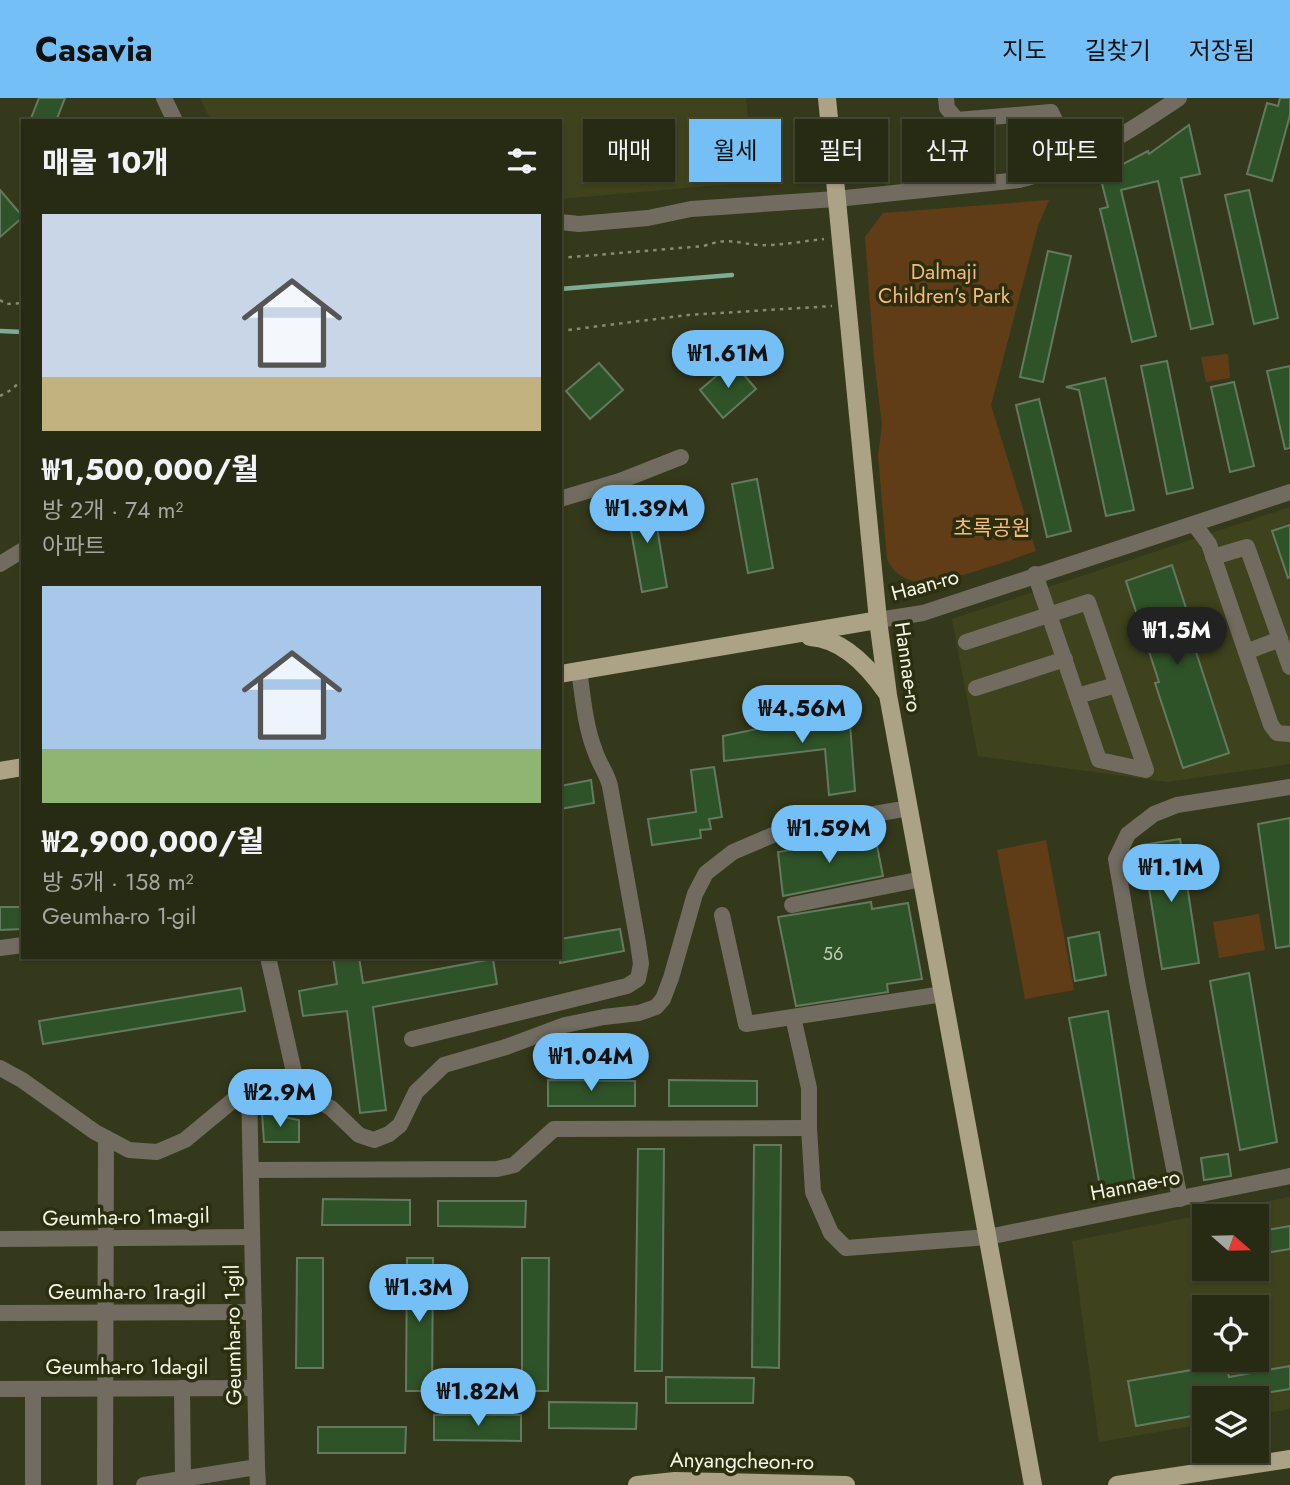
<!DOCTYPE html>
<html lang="ko">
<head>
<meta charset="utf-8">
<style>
	:root { --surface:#282b14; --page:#30331d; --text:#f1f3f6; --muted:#a5a7a0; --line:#444734; --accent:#74c0f6 }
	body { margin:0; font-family:Jost,"Noto Sans KR",sans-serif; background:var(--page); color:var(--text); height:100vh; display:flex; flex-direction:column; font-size:26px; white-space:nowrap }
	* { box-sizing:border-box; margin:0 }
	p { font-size:23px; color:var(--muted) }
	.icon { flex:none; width:38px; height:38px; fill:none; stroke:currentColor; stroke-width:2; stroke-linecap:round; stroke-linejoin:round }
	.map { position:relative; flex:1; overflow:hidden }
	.panel { position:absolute; left:21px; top:21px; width:541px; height:840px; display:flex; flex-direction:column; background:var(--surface); border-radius:0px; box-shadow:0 2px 5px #0004,0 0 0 2px var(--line) }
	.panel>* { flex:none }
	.banner { position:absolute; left:583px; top:21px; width:602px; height:63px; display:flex; gap:14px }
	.needle { width:46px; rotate:110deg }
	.tools { position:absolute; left:1192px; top:1106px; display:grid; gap:14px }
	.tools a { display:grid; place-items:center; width:77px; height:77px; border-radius:0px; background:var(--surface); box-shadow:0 2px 5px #0004,0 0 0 2px var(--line); font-size:35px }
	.price { position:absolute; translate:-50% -60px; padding:0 16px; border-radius:24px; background:var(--accent); color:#111; font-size:23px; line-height:46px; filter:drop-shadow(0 2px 4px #0008) }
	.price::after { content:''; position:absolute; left:50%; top:42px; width:21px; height:16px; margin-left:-10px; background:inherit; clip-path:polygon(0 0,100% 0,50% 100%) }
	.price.on { background:#222; color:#fff }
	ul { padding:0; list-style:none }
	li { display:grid; align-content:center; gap:14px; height:371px; padding:0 21px }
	li span { display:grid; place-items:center; height:217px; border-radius:0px; color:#555 }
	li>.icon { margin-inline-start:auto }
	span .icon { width:126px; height:126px; fill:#fffc; stroke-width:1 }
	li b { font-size:30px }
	h2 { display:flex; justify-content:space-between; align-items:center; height:84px; padding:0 21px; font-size:30px }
	.chip { padding:0 24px; border-radius:0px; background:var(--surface); box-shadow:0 2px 5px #0004,0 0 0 2px var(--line); font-size:24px; line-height:63px }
	.chip.on { background:var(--accent); color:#111 }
	header { display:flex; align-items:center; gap:42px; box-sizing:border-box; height:98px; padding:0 35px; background:var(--accent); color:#111 }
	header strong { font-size:33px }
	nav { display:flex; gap:38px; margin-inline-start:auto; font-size:24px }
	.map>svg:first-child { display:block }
</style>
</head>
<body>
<header>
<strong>Casavia</strong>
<nav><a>지도</a><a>길찾기</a><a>저장됨</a></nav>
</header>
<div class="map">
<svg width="1290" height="1387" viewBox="0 0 1290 1387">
	<rect width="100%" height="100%" fill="#35391b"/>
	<!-- built -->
	<g fill="#3e431d" fill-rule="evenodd">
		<polygon points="200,0 746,0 754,84 560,101 560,23 211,23"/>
		<polygon points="1290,409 1290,666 1167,684 978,658 952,521"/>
		<path d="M 1290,1099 L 1290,1311 L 1257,1317 L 1256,1300 L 1204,1300 L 1204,1326 L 1099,1344 L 1072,1143 ZM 1204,1118 L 1256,1118 L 1256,1171 L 1204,1171 ZM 1204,1209 L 1256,1209 L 1256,1262 L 1204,1262 Z"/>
	</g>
	<!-- green -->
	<g fill="#603d17">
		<path d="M 1049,102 L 1038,128 L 991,307 L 1036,453 C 1009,462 935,491 910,482 C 899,478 892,472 887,461 L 878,357 L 882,328 L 874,260 L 865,139 L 883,115 Z"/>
		<polygon points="1228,256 1230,280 1206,284 1201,259"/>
		<polygon points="1046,742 1074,892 1025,901 997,752"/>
		<polygon points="1259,816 1265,852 1219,860 1213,824"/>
	</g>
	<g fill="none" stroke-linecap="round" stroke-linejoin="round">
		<!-- stream -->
		<g stroke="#7dac94" stroke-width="4.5">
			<polyline points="560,191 732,177"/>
			<polyline points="0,233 23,234"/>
		</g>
	</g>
	<!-- building -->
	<g fill="#2f5328" stroke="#647a5f" stroke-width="2">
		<polygon points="39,0 65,0 56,23 30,23"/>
		<polygon points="1280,0 1290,0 1290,17 1272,83 1247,76 1267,5 1278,8"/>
		<polygon points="1189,27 1200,76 1181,80 1213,226 1191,231 1158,83 1121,92 1156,238 1132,244 1100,111 1108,109 1100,78 1148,53 1149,56"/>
		<polygon points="0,92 23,119 0,139"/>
		<polygon points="1249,92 1278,220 1254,226 1225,97"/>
		<polygon points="1048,153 1071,158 1043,284 1020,279"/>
		<polygon points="1167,263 1193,390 1167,396 1141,268"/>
		<polygon points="733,264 756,291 723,320 700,292"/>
		<polygon points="599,265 623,292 590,321 566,293"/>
		<polygon points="1290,268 1290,350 1285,351 1267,273"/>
		<polygon points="1105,280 1134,412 1106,418 1079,292 1066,289"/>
		<polygon points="1234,284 1254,368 1230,374 1211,289"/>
		<polygon points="1039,301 1071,433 1047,439 1016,307"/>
		<polygon points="757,381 773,470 748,475 732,386"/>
		<polygon points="652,400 667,489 642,494 626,405"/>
		<polygon points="1290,427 1290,479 1288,480 1272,433"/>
		<polygon points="1172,467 1200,553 1196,554 1229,655 1183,670 1155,585 1159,584 1126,483"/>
		<polygon points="849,612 855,693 829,697 825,651 724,663 723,638"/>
		<polygon points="714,669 722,719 709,721 711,731 700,732 701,740 652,747 648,721 696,714 691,672"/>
		<polygon points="591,682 594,705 560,711 560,688"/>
		<polygon points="1290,720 1290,848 1276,850 1258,726"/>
		<polygon points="875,738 883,778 783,798 778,754"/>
		<polygon points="1180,741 1199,865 1162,871 1142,747"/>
		<polygon points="871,804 872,811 908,805 922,881 887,886 888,894 796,908 778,819"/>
		<polygon points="0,809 23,809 23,831 0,832"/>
		<polygon points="620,831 624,853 560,865 560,841"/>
		<polygon points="1099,834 1106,877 1075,883 1068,840"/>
		<polygon points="333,859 359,859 363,885 493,861 497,886 373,909 386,1012 360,1015 347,913 303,918 299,893 337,886"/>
		<polygon points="1249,875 1277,1044 1240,1052 1210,883"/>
		<polygon points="241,890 245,913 43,946 39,923"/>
		<polygon points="1108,913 1135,1087 1101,1094 1069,920"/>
		<polygon points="548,982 635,983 635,1008 548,1008"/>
		<polygon points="669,982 757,983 757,1008 669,1008"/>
		<polygon points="262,1015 299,1022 299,1044 264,1044"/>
		<polygon points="754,1047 781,1047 779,1270 752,1269"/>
		<polygon points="638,1051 664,1051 662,1273 635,1273"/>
		<polygon points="1228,1056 1231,1078 1204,1082 1201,1060"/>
		<polygon points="323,1101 410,1102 410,1127 322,1127"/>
		<polygon points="438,1103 526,1103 525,1129 438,1128"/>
		<polygon points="1290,1128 1290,1151 1265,1155 1261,1133"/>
		<polygon points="297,1160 323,1160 323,1270 296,1270"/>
		<polygon points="407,1160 433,1160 432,1293 406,1293"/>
		<polygon points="522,1160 549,1160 548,1293 522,1293"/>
		<polygon points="1226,1266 1229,1279 1290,1268 1290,1291 1235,1300 1204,1300 1204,1316 1136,1328 1128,1283"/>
		<polygon points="666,1279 754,1280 753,1305 666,1305"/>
		<polygon points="549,1304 637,1305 636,1331 549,1330"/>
		<polygon points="434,1317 521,1317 521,1343 434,1342"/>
		<polygon points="318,1329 406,1329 405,1355 318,1355"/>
	</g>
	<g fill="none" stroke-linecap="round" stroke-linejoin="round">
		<!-- path -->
		<g stroke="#888b72" stroke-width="2.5" stroke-dasharray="3.5 5" stroke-linecap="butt">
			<path d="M 560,160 L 704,148 C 728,139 736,145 758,147 C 779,148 803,143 824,141"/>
			<polyline points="0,202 6,206 23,205"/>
			<polyline points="560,233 688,217 832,208"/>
			<polyline points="0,298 11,292 23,281"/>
		</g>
		<!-- minor -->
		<g stroke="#716c5f" stroke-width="16">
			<polyline points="164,0 175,23"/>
			<polyline points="946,0 947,10 957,22 1051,14 1074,63"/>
			<path d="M 560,124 L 579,126 L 648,120 L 691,111 L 836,101 L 1019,82 C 1077,68 1130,33 1179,0"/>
			<polyline points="560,401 620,383 681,359"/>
			<polyline points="1194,426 1209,446 1271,627 1277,635 1290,636"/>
			<polyline points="1213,459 1247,449 1290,569"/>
			<polyline points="0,466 23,452"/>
			<polyline points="878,522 923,515 1290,394"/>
			<polyline points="966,544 1088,504 1146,672 1099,662 1035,476"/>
			<polyline points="1246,554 1280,541"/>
			<polyline points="976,590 1065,561"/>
			<polyline points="1077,598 1116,587"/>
			<polyline points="792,807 922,781"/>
			<polyline points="722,817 746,926 943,896"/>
			<polyline points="0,850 23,847"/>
			<polyline points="268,859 298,992"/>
			<polyline points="793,919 809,990 809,1030 813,1094 831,1135 846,1150 988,1139 1290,1078"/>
			<path d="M 412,941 L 627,888 L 638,881 L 641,866 L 638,845 L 610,688 C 607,675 599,666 595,653 C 585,628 583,599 579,572"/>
			<polyline points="0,970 22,982 95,1034 129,1052 157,1054 185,1042 249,989 278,988 298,992 331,1010 359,1037 374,1042 389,1036 400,1027 416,994 444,967 506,949 565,927 604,919 639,915 656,909 663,901 671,880 695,796 706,775 733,754 787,731 909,710"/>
			<polyline points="251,1072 497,1071 514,1067 554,1031 809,1030"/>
			<polyline points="1180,1101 1137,883 1116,761 1128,736 1154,716 1177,707 1290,689"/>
			<polyline points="0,1141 252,1139"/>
			<polyline points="0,1215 254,1214"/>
			<polyline points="182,1290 183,1381"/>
			<polyline points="0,1291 255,1290"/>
			<polyline points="257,1369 258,1387"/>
			<polyline points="33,1387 33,1291"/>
			<polyline points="105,1387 106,1040"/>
			<polyline points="144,1387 257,1369 249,989"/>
		</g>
		<!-- major -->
		<g stroke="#aca285" stroke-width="18">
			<polyline points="827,0 878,522 888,597 1033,1387"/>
			<path d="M 810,539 C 843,541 868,568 886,594"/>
			<polyline points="560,576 878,522"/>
			<polyline points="0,673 23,669"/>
			<polyline points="637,1387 675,1383 846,1387"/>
			<polyline points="1117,1387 1290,1361"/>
		</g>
	</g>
	<g text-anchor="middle" stroke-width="7" stroke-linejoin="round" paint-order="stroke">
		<!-- number labels -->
		<g font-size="18" fill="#c2cdb5">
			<text x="833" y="862">56</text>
		</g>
		<!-- park labels -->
		<g font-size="21" fill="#f9b978" stroke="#2b2f10">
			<text x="944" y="181">Dalmaji<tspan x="944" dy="24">Children's Park</tspan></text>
			<text x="992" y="437">초록공원</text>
		</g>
		<!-- street labels -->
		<g font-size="21" fill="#f3f6e4" stroke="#2b2f10">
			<text transform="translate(925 487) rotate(-15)" y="7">Haan-ro</text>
			<text transform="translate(908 569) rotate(82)" y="7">Hannae-ro</text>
			<text transform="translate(1135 1087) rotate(-11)" y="7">Hannae-ro</text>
			<text transform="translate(126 1119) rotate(-1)" y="7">Geumha-ro 1ma-gil</text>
			<text x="127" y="1201">Geumha-ro 1ra-gil</text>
			<text transform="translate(233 1237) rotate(-91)" y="7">Geumha-ro 1-gil</text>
			<text x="127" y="1276">Geumha-ro 1da-gil</text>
			<text transform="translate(742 1363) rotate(1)" y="7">Anyangcheon-ro</text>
		</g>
	</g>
</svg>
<div class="tools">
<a><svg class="needle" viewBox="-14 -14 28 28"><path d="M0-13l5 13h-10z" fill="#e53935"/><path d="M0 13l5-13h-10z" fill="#a5a7a0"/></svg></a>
<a><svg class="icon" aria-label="locate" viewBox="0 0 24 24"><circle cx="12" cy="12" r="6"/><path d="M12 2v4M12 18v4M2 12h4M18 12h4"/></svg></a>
<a><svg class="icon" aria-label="layers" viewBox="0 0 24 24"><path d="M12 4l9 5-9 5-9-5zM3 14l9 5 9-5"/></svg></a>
</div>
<b class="price" style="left:728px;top:292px">₩1.61M</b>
<b class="price" style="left:647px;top:447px">₩1.39M</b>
<b class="price on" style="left:1177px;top:569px">₩1.5M</b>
<b class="price" style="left:802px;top:647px">₩4.56M</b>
<b class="price" style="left:829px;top:767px">₩1.59M</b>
<b class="price" style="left:1171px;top:806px">₩1.1M</b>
<b class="price" style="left:591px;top:995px">₩1.04M</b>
<b class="price" style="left:280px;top:1031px">₩2.9M</b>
<b class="price" style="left:419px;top:1226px">₩1.3M</b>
<b class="price" style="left:478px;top:1330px">₩1.82M</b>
<div class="banner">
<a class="chip">매매</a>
<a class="chip on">월세</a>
<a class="chip">필터</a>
<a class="chip">신규</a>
<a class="chip">아파트</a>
</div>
<section class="panel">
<h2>매물 10개<svg class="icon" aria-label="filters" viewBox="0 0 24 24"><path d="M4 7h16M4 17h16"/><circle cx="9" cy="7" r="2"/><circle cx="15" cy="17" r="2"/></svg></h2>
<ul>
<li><span style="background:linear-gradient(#c9d6e8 75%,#c2b280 0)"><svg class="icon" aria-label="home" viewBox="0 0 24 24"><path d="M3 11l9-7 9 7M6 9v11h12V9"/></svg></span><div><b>₩1,500,000/월</b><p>방 2개 · 74 m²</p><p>아파트</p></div></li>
<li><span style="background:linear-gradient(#a9c7e8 75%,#8fb573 0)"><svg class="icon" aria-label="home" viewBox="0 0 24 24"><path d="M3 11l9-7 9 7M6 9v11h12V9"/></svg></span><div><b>₩2,900,000/월</b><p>방 5개 · 158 m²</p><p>Geumha-ro 1-gil</p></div></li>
</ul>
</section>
</div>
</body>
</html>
